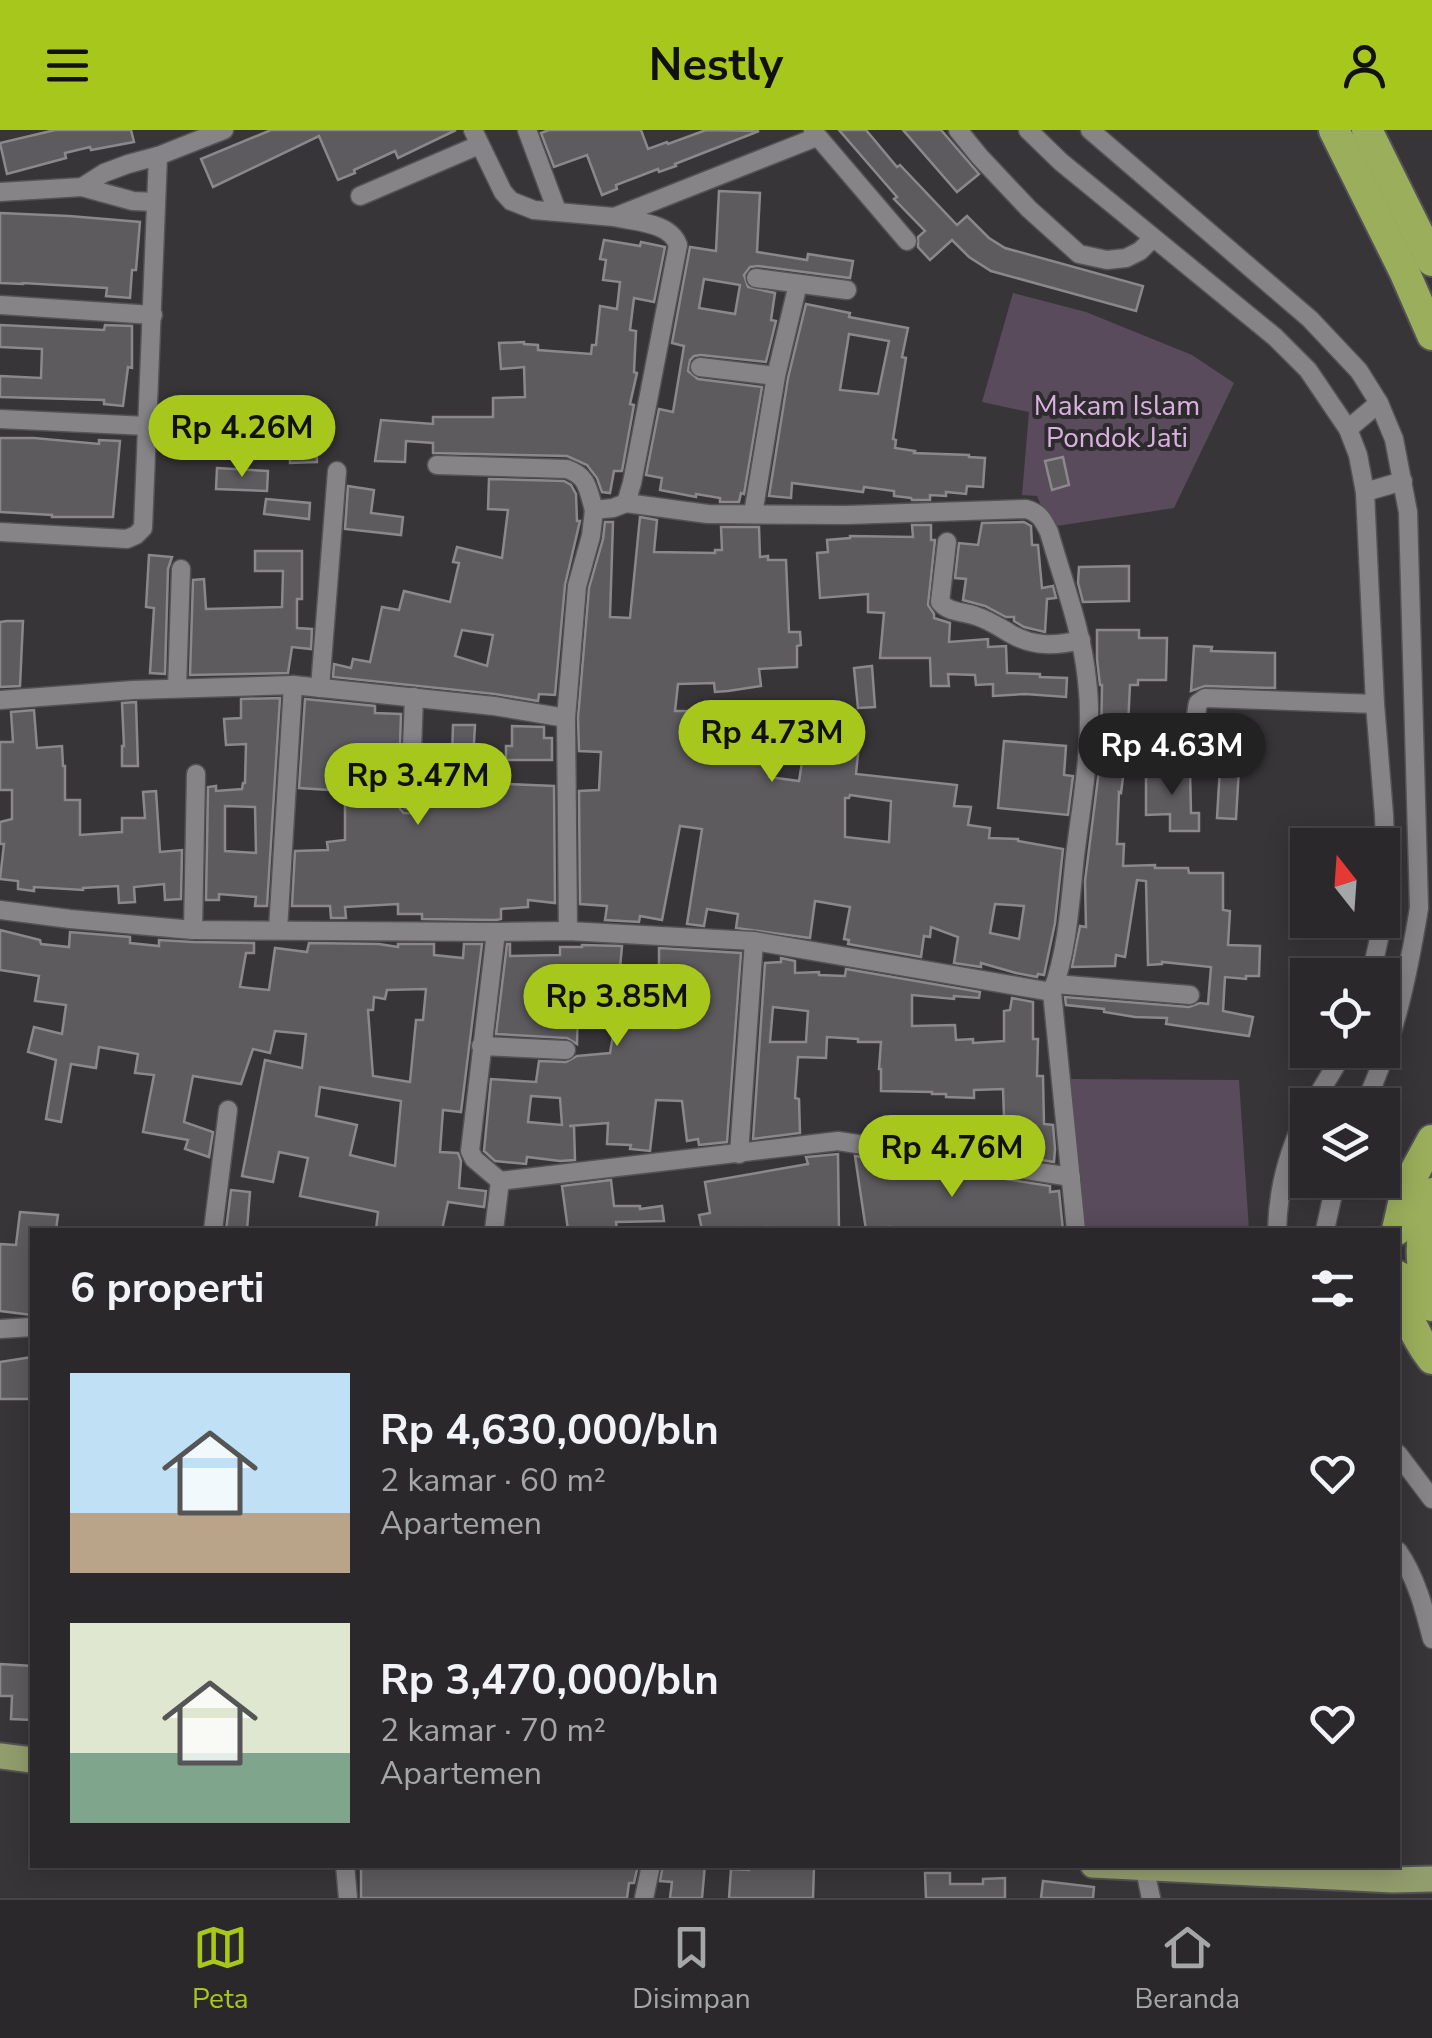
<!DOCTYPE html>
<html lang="id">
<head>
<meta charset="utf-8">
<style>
	:root { --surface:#2a282a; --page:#363436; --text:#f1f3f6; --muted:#a5a6a8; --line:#464447; --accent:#a8c71c }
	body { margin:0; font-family:"Nunito Sans",sans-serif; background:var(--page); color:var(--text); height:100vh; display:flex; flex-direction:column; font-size:38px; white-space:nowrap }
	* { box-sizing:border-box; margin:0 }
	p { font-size:32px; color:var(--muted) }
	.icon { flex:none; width:55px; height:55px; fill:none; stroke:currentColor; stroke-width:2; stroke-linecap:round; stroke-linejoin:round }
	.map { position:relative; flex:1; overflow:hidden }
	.side { position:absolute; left:30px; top:1098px; width:1370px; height:640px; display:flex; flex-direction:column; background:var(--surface); border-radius:0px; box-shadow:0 5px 25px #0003,0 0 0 2px var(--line) }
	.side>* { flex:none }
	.needle { width:65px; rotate:343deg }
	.buttons { position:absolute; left:1290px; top:698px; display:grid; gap:20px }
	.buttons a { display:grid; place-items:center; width:110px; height:110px; border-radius:0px; background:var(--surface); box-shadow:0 5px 25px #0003,0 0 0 2px var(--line); font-size:50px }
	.price { position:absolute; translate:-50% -85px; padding:0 22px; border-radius:35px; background:var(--accent); color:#111; font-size:32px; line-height:65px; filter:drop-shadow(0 2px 5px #0008) }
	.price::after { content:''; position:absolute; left:50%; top:60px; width:30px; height:22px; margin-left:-15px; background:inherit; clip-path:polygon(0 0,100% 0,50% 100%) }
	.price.selected { background:#222; color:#fff }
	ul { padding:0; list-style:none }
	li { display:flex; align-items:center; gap:30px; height:250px; padding:0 40px }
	li span { display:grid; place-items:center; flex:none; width:280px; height:200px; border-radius:0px; color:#555 }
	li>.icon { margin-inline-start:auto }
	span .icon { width:120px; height:120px; fill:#fffc; stroke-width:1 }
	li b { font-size:42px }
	h2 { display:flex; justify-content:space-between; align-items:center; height:120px; padding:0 40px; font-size:42px }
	header { display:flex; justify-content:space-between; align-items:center; height:130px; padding:0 40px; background:var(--accent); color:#111; font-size:45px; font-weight:700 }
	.tabs { display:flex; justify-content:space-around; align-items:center; height:140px; border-top:2px solid var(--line); background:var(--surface); font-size:28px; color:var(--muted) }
	.tabs a { display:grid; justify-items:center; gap:5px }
	.tabs .selected { color:var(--accent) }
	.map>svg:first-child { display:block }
</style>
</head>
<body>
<header><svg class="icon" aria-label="menu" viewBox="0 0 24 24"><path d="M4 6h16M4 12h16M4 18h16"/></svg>Nestly<svg class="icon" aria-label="person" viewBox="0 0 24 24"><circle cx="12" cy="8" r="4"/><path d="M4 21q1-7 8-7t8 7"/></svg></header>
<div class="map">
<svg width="1432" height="1768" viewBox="0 0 1432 1768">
	<rect width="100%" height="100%" fill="#383538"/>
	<!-- green -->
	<g fill="#594a5c">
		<polygon points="1013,163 1086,182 1192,225 1234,253 1174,378 1050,397 1037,366 1022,365 1029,282 982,272"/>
		<polygon points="1068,949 1239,950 1249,1100 1085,1100"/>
	</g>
	<!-- building -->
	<g fill="#5e5b5f" stroke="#8b888c" stroke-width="2.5" fill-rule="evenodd">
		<polygon points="55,0 131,0 134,12 91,20 90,17 65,23 66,28 7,44 0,13"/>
		<polygon points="271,0 456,0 398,28 395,21 354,40 355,43 338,50 319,6 213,57 201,29"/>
		<polygon points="549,0 641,0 648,19 667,12 668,14 706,0 759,1 675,34 676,36 659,42 658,39 616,55 617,59 602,65 587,25 554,37 541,3"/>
		<polygon points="839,0 866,0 897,37 900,35 957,95 967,86 989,108 1005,118 1143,156 1136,181 991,141 969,127 952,110 930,130 918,117 918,107 925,101 894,69 897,67"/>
		<polygon points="903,0 941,0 979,44 957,62"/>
		<path d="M 719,61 L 760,63 L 757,122 L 807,130 L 808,124 L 853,131 L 850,148 L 758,136 L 750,137 L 744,145 L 748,157 L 775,163 L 771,190 L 776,191 L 766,232 L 701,225 L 694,226 L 690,230 L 688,241 L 698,249 L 762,257 L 744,364 L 741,363 L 739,372 L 720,372 L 720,368 L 696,364 L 696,367 L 660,360 L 662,348 L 646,345 L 659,279 L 673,282 L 684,216 L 672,213 L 690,117 L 716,121 ZM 704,149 L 740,155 L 735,184 L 699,178 Z"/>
		<polygon points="0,83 69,86 140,92 136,140 132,140 130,168 106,166 107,158 23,153 23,154 0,153"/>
		<polygon points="604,110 640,116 641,112 665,117 654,172 634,168 630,200 636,201 634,242 637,243 630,274 634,275 622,341 614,341 610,363 602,362 597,348 587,335 567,326 433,323 433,313 406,311 405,332 375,331 381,290 433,294 433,287 493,287 493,268 525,267 524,237 501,239 499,213 524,212 524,214 538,215 538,220 591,224 592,215 596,215 600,176 617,179 620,152 603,150 606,130 600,129"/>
		<path d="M 806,174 L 850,183 L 849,187 L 908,198 L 902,227 L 906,228 L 893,309 L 896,310 L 895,318 L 915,321 L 914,323 L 969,325 L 969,327 L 985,328 L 983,357 L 967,356 L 966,364 L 946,362 L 946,366 L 930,365 L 930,370 L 912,370 L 911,368 L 894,366 L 894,361 L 864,357 L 863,362 L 792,353 L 791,368 L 769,366 L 788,248 ZM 849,204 L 889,211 L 878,264 L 840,260 Z"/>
		<polygon points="0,195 104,200 105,195 132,196 132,238 128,237 123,276 104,274 104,270 0,267 0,246 41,248 42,219 0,217"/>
		<polygon points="290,302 316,302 317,332 290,333"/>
		<polygon points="0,308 34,308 99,314 99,310 120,311 113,387 52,387 52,385 0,382"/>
		<polygon points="1063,327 1069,355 1052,360 1045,331"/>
		<polygon points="217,338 268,341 267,361 216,359"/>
		<path d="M 489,349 L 564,351 L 571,355 L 576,364 L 577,391 L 580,391 L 565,455 L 555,565 L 539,564 L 538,571 L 495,564 L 333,547 L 334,534 L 351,538 L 353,529 L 370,532 L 382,477 L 399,480 L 404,461 L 450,472 L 459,433 L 453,432 L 457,417 L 502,428 L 508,380 L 488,379 ZM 462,500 L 493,505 L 487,536 L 455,526 Z"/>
		<polygon points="348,356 374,360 371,383 403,387 401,405 345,399"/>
		<polygon points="266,369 310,373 309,389 264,384"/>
		<path d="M 640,387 L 657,390 L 654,422 L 715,423 L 715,420 L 722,420 L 721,397 L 759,397 L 760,427 L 768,426 L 768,430 L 786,430 L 789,502 L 800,502 L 801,515 L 797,516 L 797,537 L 759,539 L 761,556 L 728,561 L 715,562 L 714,553 L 678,554 L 675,581 L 701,581 L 701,613 L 771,624 L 769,647 L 799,651 L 804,620 L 824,624 L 826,609 L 859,614 L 856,644 L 957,655 L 954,676 L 971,677 L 968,695 L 990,698 L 989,708 L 1018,709 L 1018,711 L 1063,719 L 1055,793 L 1044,845 L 1038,844 L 1037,847 L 1016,843 L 981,833 L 981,837 L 954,833 L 958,807 L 931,797 L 930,807 L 924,806 L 921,827 L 848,814 L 849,810 L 844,809 L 850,777 L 815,771 L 810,808 L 736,798 L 738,784 L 707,779 L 704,796 L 687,794 L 702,699 L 680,696 L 662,790 L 640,786 L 639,792 L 605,790 L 607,776 L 580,774 L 579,661 L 599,660 L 601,622 L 579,621 L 578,588 L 589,458 L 603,409 L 605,392 L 613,392 L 610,487 L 630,488 ZM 850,665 L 891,671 L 889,712 L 845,707 L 845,668 L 849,668 ZM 995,774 L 1024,776 L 1019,809 L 990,803 Z"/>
		<polygon points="1024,392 1031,396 1032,415 1038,415 1042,458 1053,456 1056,468 1047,469 1045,502 1024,497 1014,491 1014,487 1006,487 985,476 963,470 966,449 955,448 959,413 978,415 982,393"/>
		<polygon points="912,395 931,395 931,410 935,410 928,475 934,484 934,488 950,493 949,512 988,509 988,517 1006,516 1007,543 1040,544 1040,547 1067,548 1066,567 1025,564 993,566 993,554 976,555 975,545 948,544 949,556 931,556 930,528 880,528 884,483 868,482 868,464 820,468 817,423 828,422 827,410 850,408 850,406 913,407"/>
		<polygon points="255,421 302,421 302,469 297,469 297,498 312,499 311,519 292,517 288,543 190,545 193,450 204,449 206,479 282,477 283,441 255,441"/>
		<polygon points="149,425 172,427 168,439 165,544 150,543 154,478 146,477"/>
		<polygon points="1129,436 1129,471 1083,472 1078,453 1079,437"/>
		<polygon points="7,491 23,491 20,556 0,557 0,492"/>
		<polygon points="1097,500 1139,500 1139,508 1167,508 1166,550 1138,550 1138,555 1130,555 1127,615 1101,615 1102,555 1100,555 1097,529"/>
		<polygon points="1194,516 1212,517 1211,521 1275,523 1275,558 1205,556 1191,561"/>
		<polygon points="872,536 875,577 858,578 854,538"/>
		<path d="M 280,568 L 267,776 L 255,776 L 256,767 L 219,764 L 219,770 L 206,770 L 208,657 L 216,656 L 216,661 L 242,659 L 243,653 L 245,653 L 246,614 L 226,615 L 224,589 L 241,588 L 241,569 ZM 225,676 L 255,677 L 256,723 L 225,721 Z"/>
		<polygon points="305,569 375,576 375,583 401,584 398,672 400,679 404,683 415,683 421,678 424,631 462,631 462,652 554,656 555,773 528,770 528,777 501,779 501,789 496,790 422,789 422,784 398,784 398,774 345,777 346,788 331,788 330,776 292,776 295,721 328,720 327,712 345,710 345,661 299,658"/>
		<polygon points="136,572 138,636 122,636 122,616 124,616 122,573"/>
		<polygon points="34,580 37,618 62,616 63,636 65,636 65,670 80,670 80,705 122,702 122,688 145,688 143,662 156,661 160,722 182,720 181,769 165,770 164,754 134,757 135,772 119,773 118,756 83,758 83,760 34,757 34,761 18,759 18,751 0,749 4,714 0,714 0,692 12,689 12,660 0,660 0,612 13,612 11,582"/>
		<polygon points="453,595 475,595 473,630 452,629"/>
		<polygon points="512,596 544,597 544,608 552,608 552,630 506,630 506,616 512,616"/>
		<polygon points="1004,611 1066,616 1064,645 1073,646 1068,685 998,678"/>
		<polygon points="1220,637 1239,638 1236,689 1217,688"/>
		<polygon points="1099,640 1124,640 1121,663 1119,662 1117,714 1124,714 1123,736 1155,735 1155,738 1188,738 1189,743 1223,743 1223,780 1230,781 1228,815 1260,816 1259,846 1246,846 1246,849 1225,847 1223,881 1253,887 1249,906 1166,894 1167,888 1135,887 1104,882 1104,879 1066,875 1065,867 1189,877 1200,873 1208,874 1211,837 1162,832 1162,834 1148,835 1146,751 1137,750 1125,827 1116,825 1115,836 1072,837 1080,796 1086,797 1085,751"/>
		<polygon points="1146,640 1190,640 1191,683 1199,683 1199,701 1170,701 1170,684 1146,685"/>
		<path d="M 0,800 L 40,810 L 41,814 L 69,817 L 70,802 L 130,807 L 130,813 L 159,816 L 159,810 L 193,812 L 254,813 L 254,823 L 246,823 L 240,857 L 269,860 L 275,818 L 307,822 L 309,813 L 379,814 L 398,817 L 398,814 L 434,814 L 434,825 L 463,828 L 464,814 L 482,814 L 461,982 L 443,980 L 440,1022 L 458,1023 L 461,1031 L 459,1058 L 486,1061 L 484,1077 L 448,1072 L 442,1100 L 376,1100 L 378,1082 L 300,1066 L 308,1028 L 279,1022 L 273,1052 L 242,1046 L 265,930 L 302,938 L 306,904 L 275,901 L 270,923 L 253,919 L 241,954 L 193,946 L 184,992 L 213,1002 L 209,1027 L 185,1019 L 188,1010 L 143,1002 L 154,945 L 135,943 L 138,924 L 99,917 L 96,938 L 71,934 L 61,992 L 46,989 L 56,930 L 28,922 L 34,897 L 62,904 L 66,875 L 35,871 L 39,846 L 0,840 ZM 426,859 L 423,890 L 416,890 L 410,952 L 373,946 L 368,880 L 373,880 L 374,867 L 385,869 L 387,860 ZM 320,957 L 401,971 L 395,1036 L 350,1025 L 357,995 L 316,986 Z"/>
		<path d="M 507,814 L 510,814 L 510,826 L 560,825 L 560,817 L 582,817 L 582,815 L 622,816 L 620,838 L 659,838 L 659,818 L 741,823 L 727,1012 L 699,1015 L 698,1009 L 687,1011 L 682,971 L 656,970 L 650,1021 L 630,1019 L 631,1015 L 607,1014 L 608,993 L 569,996 L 574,996 L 575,1030 L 560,1031 L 527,1027 L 526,1034 L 495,1031 L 484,1021 L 491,949 L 536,952 L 539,931 L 566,932 L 577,926 L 610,923 L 614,900 L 615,873 L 578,872 L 577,914 L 567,908 L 496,904 ZM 531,966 L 560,968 L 562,995 L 528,992 Z"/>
		<path d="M 781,828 L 795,831 L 795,843 L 819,842 L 819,845 L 845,846 L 846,839 L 980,862 L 979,868 L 954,866 L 954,869 L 912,865 L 912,896 L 955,895 L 956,910 L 973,909 L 973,913 L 1004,911 L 1004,881 L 1010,880 L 1012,868 L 1033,872 L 1033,909 L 1038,909 L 1037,946 L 1043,946 L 1044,994 L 1053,995 L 1055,1019 L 1054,1032 L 1004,1024 L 1006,986 L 1004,986 L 1003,959 L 974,960 L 974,968 L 946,967 L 946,964 L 932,964 L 932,962 L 881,961 L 881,939 L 879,939 L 881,912 L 858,912 L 858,909 L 827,907 L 826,928 L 798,927 L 795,968 L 799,969 L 800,1003 L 753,1009 L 765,833 L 781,832 ZM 773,877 L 808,881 L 806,912 L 770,912 Z"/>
		<polygon points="838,1024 839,1100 767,1097 767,1100 738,1100 738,1097 702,1100 699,1085 710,1083 705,1052 808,1034 806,1027"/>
		<polygon points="855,1026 1050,1056 1050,1062 1059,1061 1063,1100 888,1100 889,1097 866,1100"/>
		<polygon points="611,1050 614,1076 640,1076 640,1079 662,1076 664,1091 616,1092 617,1100 568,1100 562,1056"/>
		<polygon points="231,1060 250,1062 247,1100 226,1100"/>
		<polygon points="20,1082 58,1085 56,1100 32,1100 32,1185 0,1181 0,1114 16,1115"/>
		<polygon points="32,1227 32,1269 0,1269 0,1232"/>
		<polygon points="0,1534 32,1536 32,1590 11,1589 12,1566 0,1566"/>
		<polygon points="361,1735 638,1735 634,1753 629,1753 627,1768 361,1768"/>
		<polygon points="663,1735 705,1735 702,1768 670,1768 672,1752 660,1751"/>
		<polygon points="749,1735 814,1737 813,1768 729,1768 731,1739 749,1740"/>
		<polygon points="925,1743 950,1743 950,1754 983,1754 983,1749 1005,1748 1005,1768 926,1768"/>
		<polygon points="1043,1751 1094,1757 1093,1768 1041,1768"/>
	</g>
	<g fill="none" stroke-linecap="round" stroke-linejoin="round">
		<!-- minor casing -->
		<g stroke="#545254" stroke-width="21">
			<g id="minor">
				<polyline points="473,0 503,62 511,71 534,80 614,87 817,7"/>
				<polyline points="527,0 557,81"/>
				<polyline points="958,0 980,27 1029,79 1079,124 1107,130 1126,128 1140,121 1153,108"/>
				<polyline points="1028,0 1061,32 1275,207 1308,240 1348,299 1358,325 1365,362 1375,574 1384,685 1387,772 1371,845"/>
				<path d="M 1090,0 L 1310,189 L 1359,241 L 1379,273 L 1394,309 L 1408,382 L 1419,778 C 1408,845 1394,913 1364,975"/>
				<polyline points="813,1 907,111"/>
				<polyline points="82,57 133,71 155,72"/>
				<polyline points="0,62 82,57 104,43 128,34 158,26 224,0"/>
				<polyline points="360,66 479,15"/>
				<polyline points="756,148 847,160"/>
				<polyline points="0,175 153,185"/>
				<polyline points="700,237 776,246"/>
				<polyline points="0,289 147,296"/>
				<polyline points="1348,299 1379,273"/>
				<path d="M 437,335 L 567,339 C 588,346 588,360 594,380"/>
				<polyline points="1365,362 1403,351"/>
				<path d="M 626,373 L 708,384 L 847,385 L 1026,379 C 1040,383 1043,390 1049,402 C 1063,451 1082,500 1087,550 C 1094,608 1082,669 1075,726 C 1070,771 1068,819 1052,862 L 1076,1100"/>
				<polyline points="753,384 776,246 798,154"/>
				<polyline points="0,402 127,409 136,405 143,398 158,26"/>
				<path d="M 947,412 L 940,472 C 949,483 962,481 976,486 C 989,490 999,497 1011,504 C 1034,517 1056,516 1081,510"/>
				<polyline points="177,558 181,439"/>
				<polyline points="320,558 337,341"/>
				<polyline points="0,570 133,560 293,555 494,576 566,588"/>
				<path d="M 1087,627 L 1177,628 C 1200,618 1193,594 1198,573 L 1205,568 L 1375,574"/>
				<polyline points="410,672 414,567"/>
				<polyline points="0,780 70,789 193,800 496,802 568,801 754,811 1052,862"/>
				<polyline points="193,800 196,644"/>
				<polyline points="278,800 293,555"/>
				<path d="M 568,801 L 566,588 L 577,456 L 591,406 L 594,380 L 613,378 L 626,373 L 632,353 L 678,115 C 670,92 635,92 614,87"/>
				<polyline points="496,802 470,1021 474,1029 500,1051"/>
				<polyline points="1055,854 1190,865"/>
				<polyline points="481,916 566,920"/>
				<polyline points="1312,975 1345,920"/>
				<polyline points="739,1024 754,811"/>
				<polyline points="213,1100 228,980"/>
				<polyline points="494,1100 500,1051 838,1011 1071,1047"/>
				<path d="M 1277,1100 C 1278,1059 1289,1018 1308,982"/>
				<polyline points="1325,1100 1336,1050"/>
				<polyline points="0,1199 32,1197"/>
				<polyline points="1398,1324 1432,1369"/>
				<path d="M 1398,1421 C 1416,1447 1424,1478 1432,1509"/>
				<polyline points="345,1735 348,1768"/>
				<polyline points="1144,1735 1151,1768"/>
				<polyline points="644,1768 651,1735"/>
			</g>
		</g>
		<!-- primary casing -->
		<g stroke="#545254" stroke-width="29">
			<g id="primary">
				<polyline points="0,1626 32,1630"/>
				<polyline points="1093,1735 1393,1750 1432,1749"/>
			</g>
		</g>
		<!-- motorway casing -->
		<g stroke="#545254" stroke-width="34">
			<g id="motorway">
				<polyline points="1334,0 1404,141 1432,205"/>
				<polyline points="1367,0 1432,131"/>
				<path d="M 1432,1063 C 1419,1100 1418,1139 1432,1176"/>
				<polyline points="1397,1100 1407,1056 1432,1010"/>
				<path d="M 1398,1146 C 1402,1177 1413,1204 1432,1229"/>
			</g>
		</g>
		<!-- minor -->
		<use href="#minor" stroke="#878488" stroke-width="18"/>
		<!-- primary -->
		<use href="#primary" stroke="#929d6d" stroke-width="25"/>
		<!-- motorway -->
		<use href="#motorway" stroke="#9aae5b" stroke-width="30"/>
	</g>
	<g text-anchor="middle" stroke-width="8" stroke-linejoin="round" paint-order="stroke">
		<!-- park labels -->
		<g font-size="28" fill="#d9b1df" stroke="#2e2b2e">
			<text x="1117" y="285">Makam Islam<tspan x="1117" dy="32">Pondok Jati</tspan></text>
		</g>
	</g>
</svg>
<div class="buttons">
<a><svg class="needle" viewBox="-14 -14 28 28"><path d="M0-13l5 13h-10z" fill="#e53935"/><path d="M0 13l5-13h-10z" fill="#a5a6a8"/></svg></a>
<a><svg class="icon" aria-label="locate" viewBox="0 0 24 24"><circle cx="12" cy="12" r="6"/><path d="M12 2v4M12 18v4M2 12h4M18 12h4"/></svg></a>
<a><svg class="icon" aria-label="layers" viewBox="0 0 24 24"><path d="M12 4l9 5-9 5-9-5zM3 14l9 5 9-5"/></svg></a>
</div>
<b class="price" style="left:242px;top:350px">Rp 4.26M</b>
<b class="price" style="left:772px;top:655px">Rp 4.73M</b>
<b class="price selected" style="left:1172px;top:668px">Rp 4.63M</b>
<b class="price" style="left:418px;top:698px">Rp 3.47M</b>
<b class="price" style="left:617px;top:919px">Rp 3.85M</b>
<b class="price" style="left:952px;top:1070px">Rp 4.76M</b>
<section class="side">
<h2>6 properti<svg class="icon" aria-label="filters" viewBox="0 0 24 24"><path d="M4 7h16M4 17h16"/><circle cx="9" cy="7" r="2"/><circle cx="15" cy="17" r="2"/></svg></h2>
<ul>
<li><span style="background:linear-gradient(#bfe0f5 70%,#b9a48a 0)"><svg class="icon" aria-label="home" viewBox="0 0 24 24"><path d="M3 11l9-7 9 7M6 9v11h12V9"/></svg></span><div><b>Rp 4,630,000/bln</b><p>2 kamar · 60 m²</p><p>Apartemen</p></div><svg class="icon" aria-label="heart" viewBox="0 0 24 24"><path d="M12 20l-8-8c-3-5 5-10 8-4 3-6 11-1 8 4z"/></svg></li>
<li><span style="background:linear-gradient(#dfe7d0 65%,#7fa58c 0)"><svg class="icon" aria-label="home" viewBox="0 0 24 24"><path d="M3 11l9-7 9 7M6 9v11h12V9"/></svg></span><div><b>Rp 3,470,000/bln</b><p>2 kamar · 70 m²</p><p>Apartemen</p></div><svg class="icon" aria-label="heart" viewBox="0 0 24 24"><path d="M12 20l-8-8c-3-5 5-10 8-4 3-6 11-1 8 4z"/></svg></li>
</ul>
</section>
</div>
<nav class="tabs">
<a class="selected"><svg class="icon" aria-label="map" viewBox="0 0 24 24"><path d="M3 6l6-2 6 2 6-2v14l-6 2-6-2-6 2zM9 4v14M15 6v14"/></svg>Peta</a>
<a><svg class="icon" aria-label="saved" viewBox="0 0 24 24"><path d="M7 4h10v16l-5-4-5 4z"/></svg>Disimpan</a>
<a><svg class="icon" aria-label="home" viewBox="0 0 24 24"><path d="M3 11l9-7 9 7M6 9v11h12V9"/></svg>Beranda</a>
</nav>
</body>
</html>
